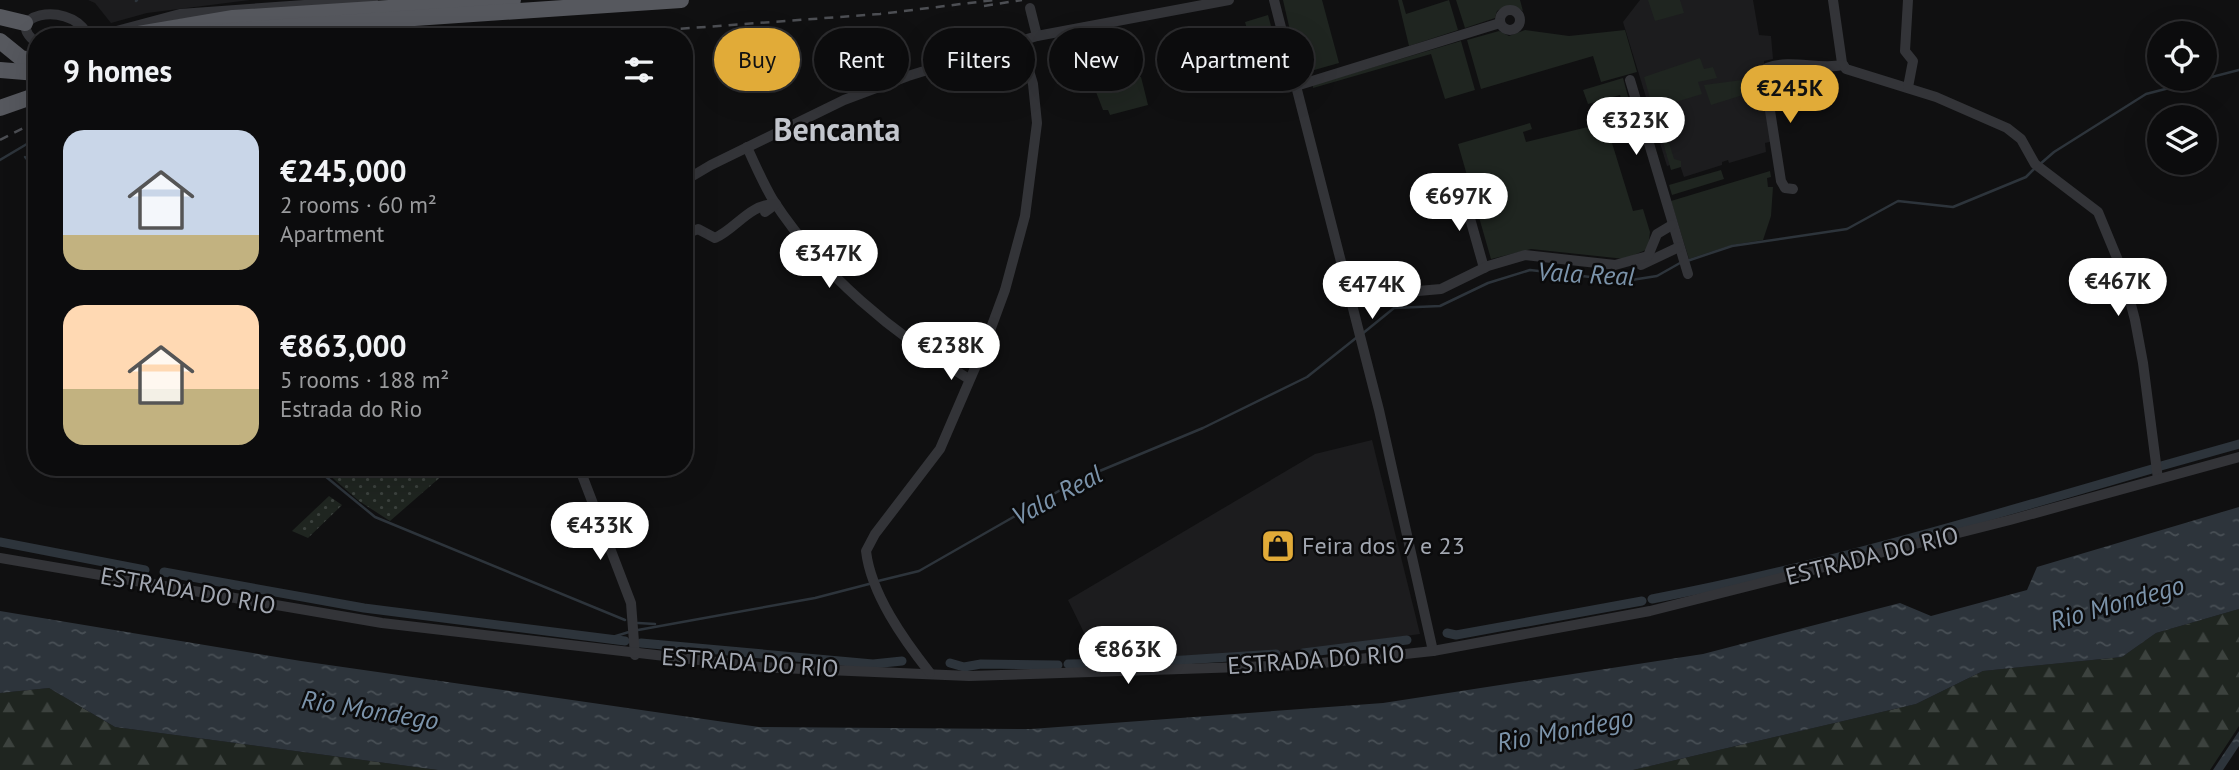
<!DOCTYPE html>
<html lang="en">
<head>
<meta charset="utf-8">
<style>
	:root { --surface:#0c0c0d; --page:#151516; --text:#f1f3f6; --muted:#9a9b9d; --line:#2c2c2e; --accent:#e1ab38 }
	body { margin:0; font-family:"PT Sans",sans-serif; background:var(--page); color:var(--text); height:100vh; display:flex; flex-direction:column; font-size:26px; white-space:nowrap }
	* { box-sizing:border-box; margin:0 }
	p { font-size:23px; color:var(--muted) }
	.icon { flex:none; width:38px; height:38px; fill:none; stroke:currentColor; stroke-width:2; stroke-linecap:round; stroke-linejoin:round }
	.map { position:relative; flex:1; overflow:hidden }
	.panel { position:absolute; left:28px; top:28px; width:665px; height:448px; display:flex; flex-direction:column; background:var(--surface); border-radius:28px; box-shadow:0 7px 28px #0002,0 0 0 2px var(--line) }
	.panel>* { flex:none }
	.guide { position:absolute; left:714px; top:28px; width:665px; height:63px; display:flex; gap:14px }
	.fabs { position:absolute; left:2147px; top:21px; display:grid; gap:14px }
	.fabs a { display:grid; place-items:center; width:70px; height:70px; border-radius:50%; background:var(--surface); box-shadow:0 7px 28px #0002,0 0 0 2px var(--line); font-size:35px }
	.price { position:absolute; translate:-50% -60px; padding:0 16px; border-radius:24px; background:#fff; color:#222; font-size:23px; line-height:46px; filter:drop-shadow(0 2px 4px #0008) }
	.price::after { content:''; position:absolute; left:50%; top:42px; width:21px; height:16px; margin-left:-10px; background:inherit; clip-path:polygon(0 0,100% 0,50% 100%) }
	.price.current { background:var(--accent); color:#111 }
	ul { padding:0; list-style:none }
	li { display:flex; align-items:center; gap:21px; height:175px; padding:0 35px }
	li span { display:grid; place-items:center; flex:none; width:196px; height:140px; border-radius:21px; color:#555 }
	li>.icon { margin-inline-start:auto }
	span .icon { width:84px; height:84px; fill:#fffc; stroke-width:1 }
	li b { font-size:30px }
	h2 { display:flex; justify-content:space-between; align-items:center; height:84px; padding:0 35px; font-size:30px }
	.chip { padding:0 24px; border-radius:32px; background:var(--surface); box-shadow:0 7px 28px #0002,0 0 0 2px var(--line); font-size:24px; line-height:63px }
	.chip.current { background:var(--accent); color:#111 }
	.map>svg:first-child { display:block }
</style>
</head>
<body>
<div class="map">
<svg width="2239" height="770" viewBox="0 0 2239 770">
	<defs>
		<pattern id="grass-dots" width="8" height="8" patternUnits="userSpaceOnUse" patternTransform="scale(1.75)"><rect width="8" height="8" fill="#1f2520"/><path d="M2 2h.1M6 6h.1" fill="none" stroke="#3c423e" stroke-width="1.8" stroke-linecap="round"/></pattern>
		<pattern id="forest-firs" width="22" height="20" patternUnits="userSpaceOnUse" patternTransform="scale(1.75)"><rect width="22" height="20" fill="#1f2520"/><path d="M5 1l3.5 6h-7zM16 11l3.5 6h-7z" fill="#3c423e"/></pattern>
		<pattern id="water-ripples" width="26" height="14" patternUnits="userSpaceOnUse" patternTransform="scale(1.75)"><rect width="26" height="14" fill="#2d343b"/><path d="M2 4q2-2 4 0t4 0M15 11q2-2 4 0t4 0" fill="none" stroke="#484f55"/></pattern>
	</defs>
	<rect width="100%" height="100%" fill="#101011"/>
	<!-- built -->
	<g fill="#1c1c1e">
		<polygon points="88,0 250,0 147,13 111,23 95,3"/>
		<polygon points="1640,0 1753,0 1759,35 1771,36 1773,59 1764,61 1764,85 1774,141 1765,143 1766,152 1729,163 1728,160 1722,162 1722,165 1684,177 1679,162 1667,166 1623,22"/>
		<polygon points="1372,440 1420,634 1290,652 1097,659 1068,600 1315,454"/>
	</g>
	<!-- grass -->
	<g fill="url(#grass-dots)">
		<polygon points="320,467 452,467 390,521 359,501"/>
		<polygon points="329,496 342,505 308,538 292,531"/>
	</g>
	<!-- forest -->
	<g fill="url(#forest-firs)">
		<polygon points="2239,609 2239,726 2210,770 1633,770 1916,704 1983,671 2122,657 2156,633"/>
		<polygon points="49,688 115,727 438,770 0,770 0,693"/>
	</g>
	<!-- garden -->
	<g fill="#1f2520">
		<polygon points="1283,0 1322,0 1339,63 1300,74"/>
		<polygon points="1398,0 1402,0 1406,14 1449,0 1458,30 1409,46"/>
		<path d="M 1456,0 L 1520,0 L 1523,11 C 1514,5 1506,5 1497,11 L 1495,18 L 1465,28 Z"/>
		<polygon points="1648,0 1680,0 1684,13 1655,21"/>
		<polygon points="1268,15 1275,41 1252,46 1245,22"/>
		<polygon points="1525,30 1569,36 1625,30 1637,72 1601,82 1593,56 1481,89 1467,40 1499,31 1509,36"/>
		<polygon points="1461,41 1475,90 1445,99 1431,54 1313,88 1313,85"/>
		<polygon points="1238,43 1250,86 1233,90 1224,55 1236,51"/>
		<polygon points="1088,46 1097,84 1141,77 1148,105 1110,115 1108,110 1103,110 1079,48"/>
		<polygon points="1700,58 1704,69 1713,67 1717,78 1698,82 1702,94 1653,109 1644,77"/>
		<polygon points="1623,78 1632,111 1625,114 1627,116 1633,114 1638,134 1612,143 1633,211 1643,209 1650,232 1648,249 1625,259 1531,249 1491,259 1458,144 1530,123 1532,129 1523,132 1526,142 1592,126 1591,123 1625,113 1620,95 1588,104 1583,90"/>
		<polygon points="1742,80 1743,95 1711,105 1704,85"/>
		<polygon points="1660,114 1674,159 1681,161 1681,167 1671,170 1655,115"/>
		<polygon points="1721,170 1724,179 1672,195 1669,185"/>
		<polygon points="1770,171 1771,177 1767,178 1768,187 1773,187 1771,216 1763,240 1732,245 1689,259 1671,201"/>
	</g>
	<!-- water -->
	<g fill="url(#water-ripples)">
		<polygon points="2239,507 2239,609 2156,633 2122,657 1983,671 1916,704 1633,770 438,770 115,727 49,688 0,693 0,611 301,661 759,727 1031,729 1383,703 1703,654 1900,603 1931,616 2027,590 2037,567"/>
		<polygon points="2239,731 2239,746 2223,770 2213,770"/>
	</g>
	<g fill="none" stroke-linecap="round" stroke-linejoin="round">
		<!-- stream -->
		<g stroke="#2d343b" stroke-width="2.5">
			<polyline points="136,1 137,0"/>
			<polyline points="25,157 37,171"/>
			<polyline points="0,160 37,138"/>
			<polyline points="2039,165 2054,152 2146,94 2239,70"/>
			<polyline points="1687,261 1732,246 1847,229 1898,201 1953,207 2026,177 2034,169"/>
			<polyline points="1362,334 1394,308 1440,306 1488,283 1530,270 1625,281 1657,276 1680,263"/>
			<polyline points="314,467 375,517 625,620"/>
			<polyline points="878,581 919,571 1078,480 1203,428 1307,377 1356,338"/>
			<polyline points="638,623 655,624"/>
			<polyline points="638,630 815,598 869,584"/>
			<polyline points="606,639 629,632"/>
		</g>
		<!-- canal -->
		<g stroke="#2d343b" stroke-width="9">
			<polyline points="2161,466 2239,444"/>
			<polyline points="0,542 145,570"/>
			<polyline points="164,572 364,608 625,641"/>
			<path d="M 1652,599 C 1821,567 1987,517 2152,469"/>
			<polyline points="1447,633 1456,635 1642,601"/>
			<polyline points="641,643 873,664 902,661"/>
			<polyline points="1303,653 1407,640"/>
			<polyline points="950,663 964,667 981,664 1058,665"/>
			<polyline points="1137,663 1276,654"/>
			<polyline points="1068,664 1124,663"/>
		</g>
		<!-- minor -->
		<g stroke="#333438" stroke-width="10">
			<polyline points="1274,0 1379,410 1433,651"/>
			<polyline points="1833,0 1842,63 1846,69 1936,97 2007,128 2021,139 2035,164 2098,212 2122,270 2135,320 2143,363 2158,479"/>
			<polyline points="1030,8 1037,36"/>
			<circle cx="1510" cy="20" r="10"/>
			<polyline points="94,37 180,14 373,0"/>
			<path d="M 37,43 C 0,16 66,0 86,32"/>
			<polyline points="1630,80 1688,274"/>
			<polyline points="1296,86 1500,23"/>
			<polyline points="1908,87 1913,61 1905,51 1908,0"/>
			<path d="M 747,147 C 755,165 763,183 773,200 C 821,274 894,335 969,379"/>
			<polyline points="684,181 711,165 844,100 908,76 1037,36 1229,0"/>
			<path d="M 1793,189 L 1785,188 L 1781,181 L 1766,85 L 1767,68 C 1790,59 1818,70 1843,65"/>
			<polyline points="1462,190 1484,268"/>
			<path d="M 684,235 L 698,229 L 715,238 C 737,228 749,204 776,204 L 765,212"/>
			<polyline points="1641,265 1679,247"/>
			<polyline points="1351,303 1395,293 1441,289 1488,266 1525,255 1615,265 1648,256 1657,234 1672,225"/>
			<polyline points="579,467 631,603 635,655"/>
			<polyline points="0,558 382,623 759,667 969,676 1303,665 1433,651 1650,611 2010,520 2239,457"/>
			<path d="M 930,673 C 904,640 871,594 866,551 L 875,534 L 940,449 L 984,347 L 1005,290 L 1025,216 L 1037,123 L 1033,84 L 1021,44"/>
		</g>
		<!-- trunk -->
		<g stroke="#56585e" stroke-width="16">
			<polyline points="0,17 25,23"/>
			<polyline points="121,37 233,18 513,0"/>
			<polyline points="185,37 239,30 681,0"/>
			<polyline points="0,41 21,58 37,61"/>
			<polyline points="0,70 37,73"/>
			<polyline points="0,108 37,95"/>
		</g>
		<!-- rail -->
		<g stroke="#4c4e53" stroke-width="2.5" stroke-dasharray="9 7" stroke-linecap="butt">
			<polyline points="984,6 1022,0"/>
			<polyline points="569,37 880,14 994,0"/>
			<polyline points="0,140 37,121"/>
		</g>
	</g>
	<!-- icons -->
	<defs>
		<g id="shop-square" transform="scale(1.75)"><rect x="-9" y="-9" width="18" height="18" rx="4" fill="#e1ab38" stroke="#0b0b0c"/><path d="M-5-2.5h2.3a2.7 3.5 0 0 1 5.4 0H5L5.5 6h-11ZM-1.5-2.5h3a1.5 2.3 0 0 0-3 0Z" fill="#111"/></g>
	</defs>
	<g fill-rule="evenodd">
		<use href="#shop-square" x="1278" y="546"/>
	</g>
	<g text-anchor="middle" stroke-width="5" stroke-linejoin="round" paint-order="stroke">
		<!-- poi labels -->
		<g font-size="24" fill="#a2a7b1" stroke="#0b0b0c" text-anchor="start">
			<text x="1302" y="554">Feira dos 7 e 23</text>
		</g>
		<!-- street labels -->
		<g font-size="24" fill="#a2a7b1" stroke="#0b0b0c">
			<text transform="translate(1872 556) rotate(-14)" y="8">ESTRADA DO RIO</text>
			<text transform="translate(188 591) rotate(10)" y="8">ESTRADA DO RIO</text>
			<text transform="translate(1316 660) rotate(-4)" y="8">ESTRADA DO RIO</text>
			<text transform="translate(750 663) rotate(4)" y="8">ESTRADA DO RIO</text>
		</g>
		<!-- water labels -->
		<g font-size="26" font-style="italic" fill="#7b93aa" stroke="#0b0b0c">
			<text transform="translate(1586 274) rotate(3)" y="9">Vala Real</text>
			<text transform="translate(1057 495) rotate(-28)" y="9">Vala Real</text>
			<text transform="translate(2117 603) rotate(-16)" y="9">Rio Mondego</text>
			<text transform="translate(370 710) rotate(9)" y="9">Rio Mondego</text>
			<text transform="translate(1565 730) rotate(-11)" y="9">Rio Mondego</text>
		</g>
		<!-- district labels -->
		<g font-size="32" font-weight="bold" fill="#c3c6cd" stroke="#0b0b0c">
			<text x="837" y="141">Bencanta</text>
		</g>
	</g>
</svg>
<div class="fabs">
<a><svg class="icon" aria-label="locate" viewBox="0 0 24 24"><circle cx="12" cy="12" r="6"/><path d="M12 2v4M12 18v4M2 12h4M18 12h4"/></svg></a>
<a><svg class="icon" aria-label="layers" viewBox="0 0 24 24"><path d="M12 4l9 5-9 5-9-5zM3 14l9 5 9-5"/></svg></a>
</div>
<b class="price current" style="left:1790px;top:125px">€245K</b>
<b class="price" style="left:1636px;top:157px">€323K</b>
<b class="price" style="left:1459px;top:233px">€697K</b>
<b class="price" style="left:829px;top:290px">€347K</b>
<b class="price" style="left:2118px;top:318px">€467K</b>
<b class="price" style="left:1372px;top:321px">€474K</b>
<b class="price" style="left:951px;top:382px">€238K</b>
<b class="price" style="left:600px;top:562px">€433K</b>
<b class="price" style="left:1128px;top:686px">€863K</b>
<div class="guide">
<a class="chip current">Buy</a>
<a class="chip">Rent</a>
<a class="chip">Filters</a>
<a class="chip">New</a>
<a class="chip">Apartment</a>
</div>
<section class="panel">
<h2>9 homes<svg class="icon" aria-label="filters" viewBox="0 0 24 24"><path d="M4 7h16M4 17h16"/><circle cx="9" cy="7" r="2"/><circle cx="15" cy="17" r="2"/></svg></h2>
<ul>
<li><span style="background:linear-gradient(#c9d6e8 75%,#c2b280 0)"><svg class="icon" aria-label="home" viewBox="0 0 24 24"><path d="M3 11l9-7 9 7M6 9v11h12V9"/></svg></span><div><b>€245,000</b><p>2 rooms · 60 m²</p><p>Apartment</p></div></li>
<li><span style="background:linear-gradient(#ffd9b3 60%,#c2b280 0)"><svg class="icon" aria-label="home" viewBox="0 0 24 24"><path d="M3 11l9-7 9 7M6 9v11h12V9"/></svg></span><div><b>€863,000</b><p>5 rooms · 188 m²</p><p>Estrada do Rio</p></div></li>
</ul>
</section>
</div>
</body>
</html>
